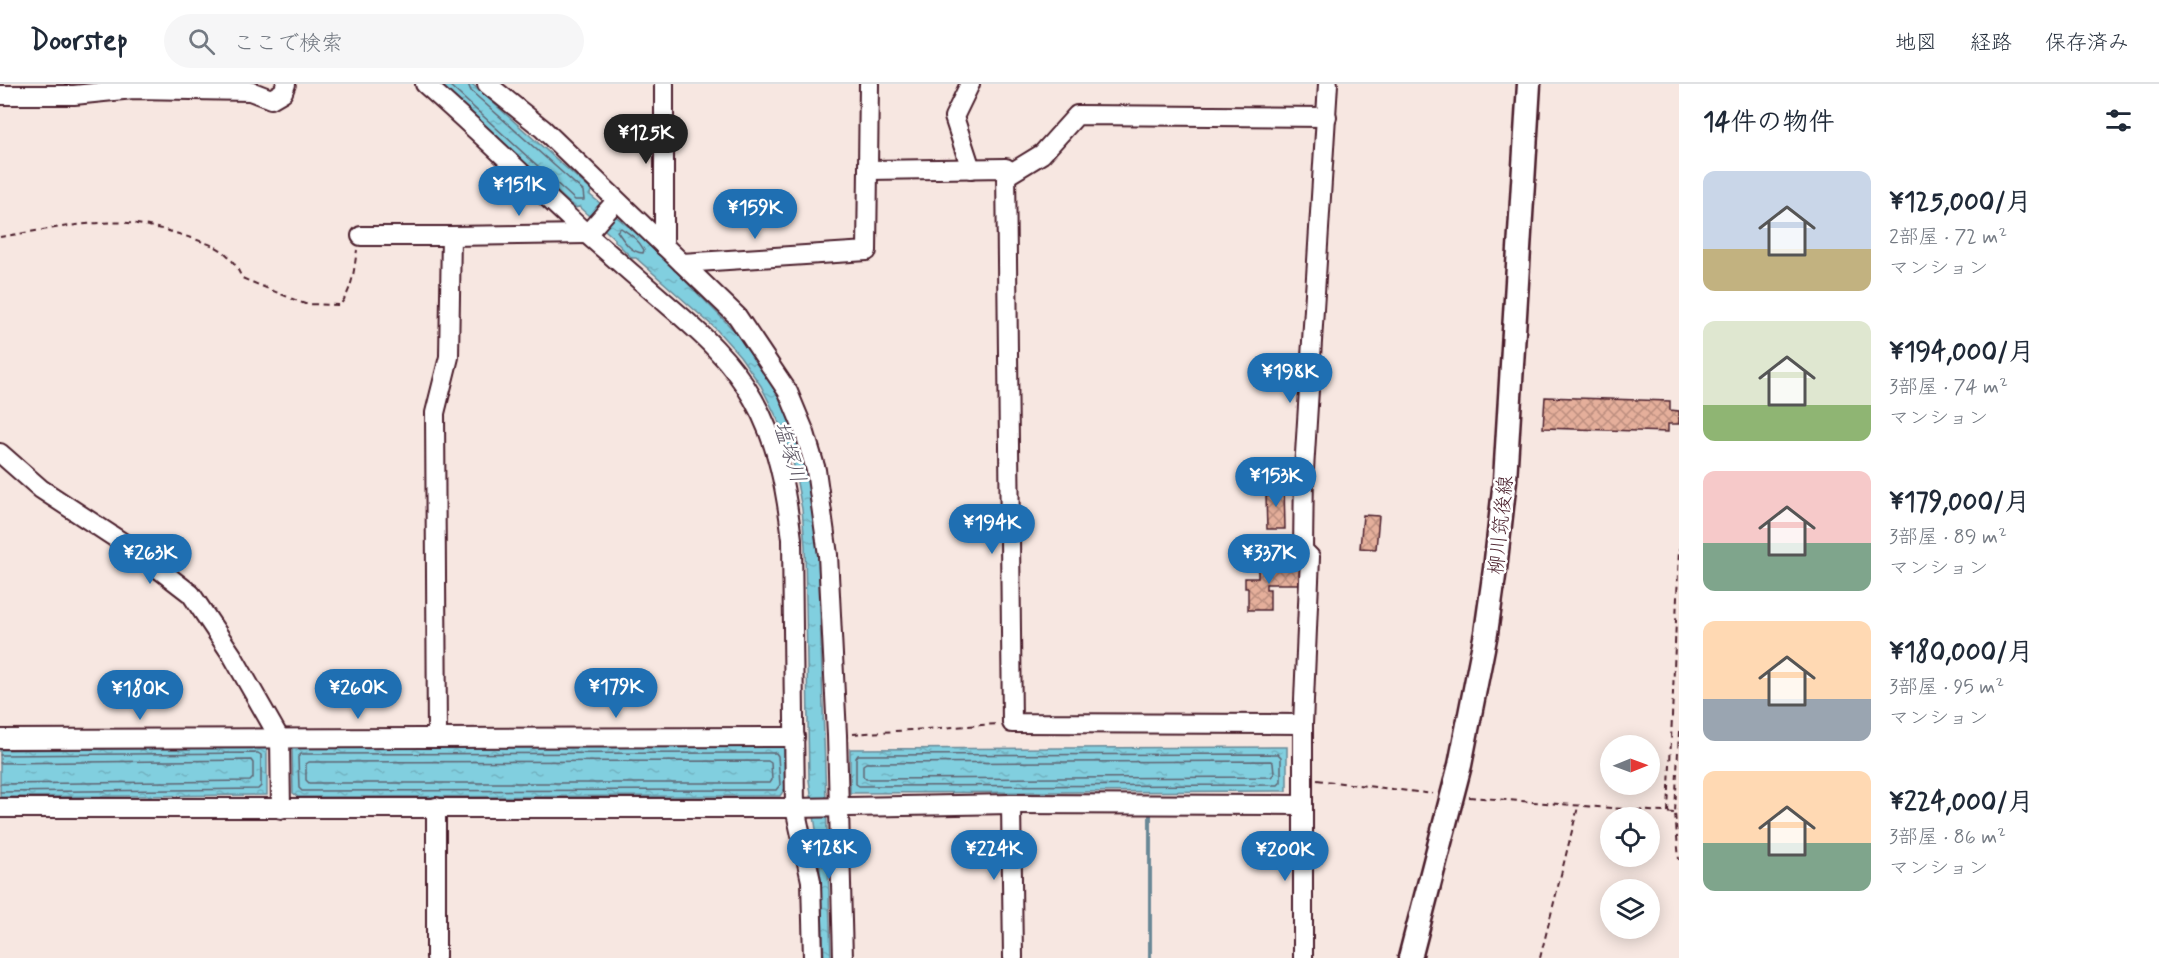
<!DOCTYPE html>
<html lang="ja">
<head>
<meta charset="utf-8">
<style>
	:root { --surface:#fff; --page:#f6f6f7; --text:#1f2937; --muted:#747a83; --line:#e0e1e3; --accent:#1f6fb2 }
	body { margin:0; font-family:Mynerve,"Klee One",sans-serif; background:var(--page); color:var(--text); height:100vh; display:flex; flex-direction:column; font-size:22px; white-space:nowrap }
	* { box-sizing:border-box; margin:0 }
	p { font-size:20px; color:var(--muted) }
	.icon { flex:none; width:33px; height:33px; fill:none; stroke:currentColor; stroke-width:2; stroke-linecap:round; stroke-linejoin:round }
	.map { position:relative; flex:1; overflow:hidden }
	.sheet { display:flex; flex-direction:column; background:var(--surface); width:480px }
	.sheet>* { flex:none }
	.needle { width:39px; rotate:89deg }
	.fabs { position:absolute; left:1600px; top:651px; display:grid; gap:12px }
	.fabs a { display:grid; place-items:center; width:60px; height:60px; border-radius:50%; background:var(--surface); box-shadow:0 3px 15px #0003; font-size:30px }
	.price { position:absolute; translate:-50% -51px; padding:0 14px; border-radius:21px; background:var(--accent); color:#fff; font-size:20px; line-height:39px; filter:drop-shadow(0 2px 3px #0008) }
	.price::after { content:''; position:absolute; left:50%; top:36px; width:18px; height:14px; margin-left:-9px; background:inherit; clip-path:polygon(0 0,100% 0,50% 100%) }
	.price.selected { background:#222; color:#fff }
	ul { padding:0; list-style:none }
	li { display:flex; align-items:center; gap:18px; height:150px; padding:0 24px }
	li span { display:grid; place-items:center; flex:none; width:168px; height:120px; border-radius:12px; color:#555 }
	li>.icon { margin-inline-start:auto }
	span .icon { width:72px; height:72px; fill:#fffc; stroke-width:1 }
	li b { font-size:26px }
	h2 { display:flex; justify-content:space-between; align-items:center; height:72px; padding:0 24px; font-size:26px }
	header { display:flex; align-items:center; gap:36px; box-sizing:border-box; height:84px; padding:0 30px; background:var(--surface); border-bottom:2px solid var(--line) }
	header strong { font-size:28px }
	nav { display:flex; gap:33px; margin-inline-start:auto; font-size:21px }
	.search { width:420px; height:54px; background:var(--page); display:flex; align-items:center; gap:15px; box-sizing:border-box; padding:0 21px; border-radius:33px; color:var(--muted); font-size:22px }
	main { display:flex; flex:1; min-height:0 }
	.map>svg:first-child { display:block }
</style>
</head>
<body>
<header>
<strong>Doorstep</strong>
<div class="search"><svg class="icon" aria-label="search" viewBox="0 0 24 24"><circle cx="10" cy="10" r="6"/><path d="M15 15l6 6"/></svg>ここで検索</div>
<nav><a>地図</a><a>経路</a><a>保存済み</a></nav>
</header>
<main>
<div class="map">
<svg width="1679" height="874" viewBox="0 0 1679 874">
	<defs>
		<pattern id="water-ripples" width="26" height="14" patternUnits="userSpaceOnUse" patternTransform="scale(1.5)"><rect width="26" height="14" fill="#81cfdf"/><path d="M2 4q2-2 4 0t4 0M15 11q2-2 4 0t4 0" fill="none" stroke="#71b1c0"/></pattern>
		<pattern id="building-cross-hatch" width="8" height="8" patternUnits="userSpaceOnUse" patternTransform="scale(1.5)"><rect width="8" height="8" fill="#e5af9b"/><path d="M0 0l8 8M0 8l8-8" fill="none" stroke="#bc8e7f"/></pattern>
	</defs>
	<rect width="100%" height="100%" fill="#f7e7e1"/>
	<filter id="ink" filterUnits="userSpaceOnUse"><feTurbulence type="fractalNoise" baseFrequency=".0167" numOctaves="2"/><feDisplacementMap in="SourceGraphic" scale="12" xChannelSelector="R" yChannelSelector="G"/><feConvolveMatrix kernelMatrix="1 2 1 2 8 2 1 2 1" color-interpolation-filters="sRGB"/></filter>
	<g filter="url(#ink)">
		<!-- water -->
		<g fill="url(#water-ripples)" stroke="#6b8997" stroke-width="1.5">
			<polygon points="439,0 472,0 591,106 590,111 628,142 630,141 727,239 754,270 778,307 801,357 817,433 831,874 824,874 819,767 809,696 805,462 802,425 792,372 777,334 761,302 740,272 716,245 636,174 632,174 615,157 615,155 579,123 575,124"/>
			<polygon points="267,663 267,711 0,713 0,666"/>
			<polygon points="784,663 786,703 780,712 298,713 293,709 292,664"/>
			<polygon points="1287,663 1287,707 850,709 850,665"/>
		</g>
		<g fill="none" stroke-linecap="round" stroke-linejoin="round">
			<!-- shore -->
			<g stroke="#606573" stroke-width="1.5">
				<polyline points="448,0 575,116 584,116 583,107 471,7 468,0"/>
				<path d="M 621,144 C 631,151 638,155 644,166 L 643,169 C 630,168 624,157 617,147 Z"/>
				<polygon points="776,669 778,672 780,701 776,706 302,707 299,704 298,673 301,670"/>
				<polygon points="1278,670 1281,673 1281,698 1278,701 859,702 856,700 856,674 858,671"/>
				<polyline points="0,671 258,669 261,671 261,702 258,705 0,708"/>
				<polygon points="768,677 771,679 772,696 770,699 309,699 306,696 306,680 309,678"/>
				<polygon points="1271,677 1273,679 1274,690 1271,693 866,695 863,692 863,681 866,679"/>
				<polyline points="0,679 251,676 253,679 253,694 250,697 0,700"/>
			</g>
			<!-- stream -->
			<polyline stroke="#6b8997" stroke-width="4" points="1150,725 1150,874"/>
		</g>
		<!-- building -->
		<g fill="url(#building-cross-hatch)" stroke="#4a1f2b" stroke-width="1.5">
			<polygon points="1545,313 1670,317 1670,326 1679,327 1679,340 1668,340 1668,348 1543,344"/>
			<polygon points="1271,401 1284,401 1285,445 1267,445 1266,412 1271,412"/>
			<polygon points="1363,431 1379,432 1376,465 1360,464"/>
			<polygon points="1301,484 1302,500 1266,500 1266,505 1270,505 1270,526 1248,526 1248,504 1245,504 1245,494 1258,494 1258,485"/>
		</g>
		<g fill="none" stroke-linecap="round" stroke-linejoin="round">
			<!-- minor casing -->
			<g stroke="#4a1f2b" stroke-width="22">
				<g id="minor">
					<path d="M 425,0 C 481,49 534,102 589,152 C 615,175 642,198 668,221 C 701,249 732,277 753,315 C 778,358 786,407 792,455 L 795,724 L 811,797 L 813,874"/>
					<polyline points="487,0 543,45 737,232 788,308 805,349 816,386 828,471 837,651 843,874"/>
					<polyline points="970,0 954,33 971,85"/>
					<polyline points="0,11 74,11 133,5 250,7 271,15 283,8 286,0"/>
					<polyline points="869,86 1006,84 1012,639 1303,640"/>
					<polyline points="1006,92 1042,70 1077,31 1327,33"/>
					<polyline points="361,152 451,152 587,150 616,117"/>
					<polyline points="664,162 664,0"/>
					<polyline points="682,179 867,167 869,0"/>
					<polyline points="0,369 41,405 134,466 191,510 232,571 280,655 281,725"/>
					<polyline points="437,653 435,329 449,273 451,152"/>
					<polyline points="0,655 795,653"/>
					<polyline points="1011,720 1013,874"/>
					<polyline points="436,723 436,874"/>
					<polyline points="0,724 795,724 1011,720 1303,721"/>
					<polyline points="1303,874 1303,640 1310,473 1303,466 1304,386 1328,0"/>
				</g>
			</g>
			<!-- major casing -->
			<g stroke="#4a1f2b" stroke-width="27">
				<polyline id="major" points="1410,874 1460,681 1486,549 1495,485 1505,396 1529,0"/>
			</g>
			<!-- path -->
			<g stroke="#4a1f2b" stroke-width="2" stroke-dasharray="6 4.5" stroke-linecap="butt">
				<path d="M 0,153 C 39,147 89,136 128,139 C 150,141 170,147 191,154 C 219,163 229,166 242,194 L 305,220 L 340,221 C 353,205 354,185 357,166"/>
				<polyline points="1679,647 1675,729 1679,776"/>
				<polyline points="853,650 997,640"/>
				<polyline points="1317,696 1433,710"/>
				<polyline points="1469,713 1675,729"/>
				<polyline points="1668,728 1679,465"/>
				<polyline points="1540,874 1578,723"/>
			</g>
			<!-- minor -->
			<use href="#minor" stroke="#fff" stroke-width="18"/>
			<!-- major -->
			<use href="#major" stroke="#fff" stroke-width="22"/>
		</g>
	</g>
	<g text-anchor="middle" stroke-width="5" stroke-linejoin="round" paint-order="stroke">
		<!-- street labels -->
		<g font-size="20" fill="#4a1f2b" stroke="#fff">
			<text transform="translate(1500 441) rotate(-84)" y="7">柳川筑後線</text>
		</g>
		<!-- water labels -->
		<g font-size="21" font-style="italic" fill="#5a5461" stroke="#fff">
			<text transform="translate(790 368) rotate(73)" y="7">塩塚川</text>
		</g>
	</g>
</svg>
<div class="fabs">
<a><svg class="needle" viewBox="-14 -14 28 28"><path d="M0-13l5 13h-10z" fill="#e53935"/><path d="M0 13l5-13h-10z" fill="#747a83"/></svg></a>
<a><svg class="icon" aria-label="locate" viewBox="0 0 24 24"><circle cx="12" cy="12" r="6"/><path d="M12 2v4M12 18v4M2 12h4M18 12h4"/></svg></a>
<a><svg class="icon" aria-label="layers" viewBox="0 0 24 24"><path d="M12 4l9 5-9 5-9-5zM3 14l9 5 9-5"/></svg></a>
</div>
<b class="price selected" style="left:646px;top:81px">¥125K</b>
<b class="price" style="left:519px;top:133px">¥151K</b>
<b class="price" style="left:755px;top:156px">¥159K</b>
<b class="price" style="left:1290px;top:320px">¥198K</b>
<b class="price" style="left:1276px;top:424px">¥153K</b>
<b class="price" style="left:992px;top:471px">¥194K</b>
<b class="price" style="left:150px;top:501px">¥263K</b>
<b class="price" style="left:1269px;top:501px">¥337K</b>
<b class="price" style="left:616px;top:635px">¥179K</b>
<b class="price" style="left:358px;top:636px">¥260K</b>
<b class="price" style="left:140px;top:637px">¥180K</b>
<b class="price" style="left:829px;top:796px">¥128K</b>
<b class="price" style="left:994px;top:797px">¥224K</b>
<b class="price" style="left:1285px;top:798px">¥200K</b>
</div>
<section class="sheet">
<h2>14件の物件<svg class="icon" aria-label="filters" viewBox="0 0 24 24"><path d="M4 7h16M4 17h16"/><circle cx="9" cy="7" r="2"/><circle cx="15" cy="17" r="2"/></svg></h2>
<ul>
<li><span style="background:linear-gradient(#c9d6e8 65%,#c2b280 0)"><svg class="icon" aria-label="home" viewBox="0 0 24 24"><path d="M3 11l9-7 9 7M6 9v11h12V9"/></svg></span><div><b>¥125,000/月</b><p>2部屋 · 72 m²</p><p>マンション</p></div></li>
<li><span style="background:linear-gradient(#dfe7d0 70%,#8fb573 0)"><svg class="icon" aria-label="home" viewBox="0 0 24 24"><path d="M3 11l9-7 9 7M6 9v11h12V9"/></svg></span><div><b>¥194,000/月</b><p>3部屋 · 74 m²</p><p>マンション</p></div></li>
<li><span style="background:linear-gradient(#f6c9c9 60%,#7fa58c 0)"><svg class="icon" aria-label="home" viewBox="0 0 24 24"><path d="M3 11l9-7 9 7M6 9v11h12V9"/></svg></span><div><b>¥179,000/月</b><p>3部屋 · 89 m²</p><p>マンション</p></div></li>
<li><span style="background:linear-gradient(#ffd9b3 65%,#9aa5b1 0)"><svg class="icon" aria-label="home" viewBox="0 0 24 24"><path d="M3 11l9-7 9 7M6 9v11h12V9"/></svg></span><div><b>¥180,000/月</b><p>3部屋 · 95 m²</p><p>マンション</p></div></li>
<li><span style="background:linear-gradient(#ffd9b3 60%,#7fa58c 0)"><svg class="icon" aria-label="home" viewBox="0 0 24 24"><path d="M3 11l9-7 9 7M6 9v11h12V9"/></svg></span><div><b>¥224,000/月</b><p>3部屋 · 86 m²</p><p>マンション</p></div></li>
</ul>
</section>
</main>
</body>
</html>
